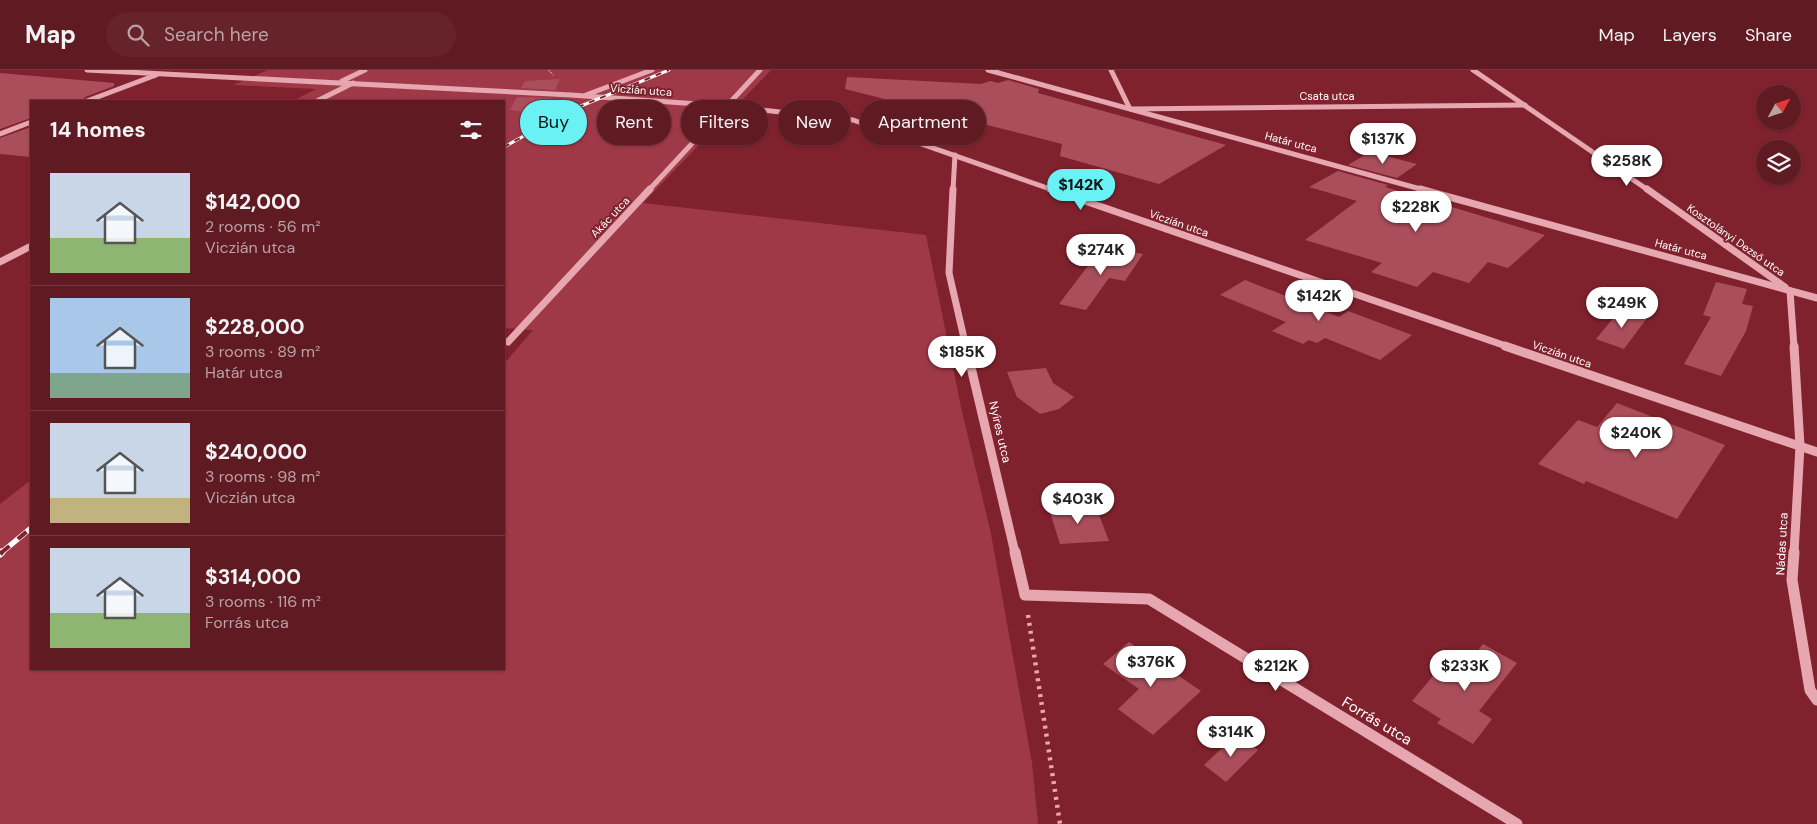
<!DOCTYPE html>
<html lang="en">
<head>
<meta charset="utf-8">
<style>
	:root { --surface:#601a22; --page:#66232a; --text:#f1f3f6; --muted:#baa1a5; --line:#743840; --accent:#69f1f3 }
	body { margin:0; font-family:"DM Sans",sans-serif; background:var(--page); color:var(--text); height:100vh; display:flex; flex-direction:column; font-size:19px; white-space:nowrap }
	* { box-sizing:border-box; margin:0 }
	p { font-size:16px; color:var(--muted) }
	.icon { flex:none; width:28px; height:28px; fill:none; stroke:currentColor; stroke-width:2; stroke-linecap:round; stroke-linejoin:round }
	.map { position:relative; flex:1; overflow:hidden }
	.panel { position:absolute; left:30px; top:30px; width:475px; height:570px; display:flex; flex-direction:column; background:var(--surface); border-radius:0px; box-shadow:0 1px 4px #0004,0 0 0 1px var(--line) }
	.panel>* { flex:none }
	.hud { position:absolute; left:520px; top:30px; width:475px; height:45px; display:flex; gap:10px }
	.needle { width:32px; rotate:50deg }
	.controls { position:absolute; left:1756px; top:15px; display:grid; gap:10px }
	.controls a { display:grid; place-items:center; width:45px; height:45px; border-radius:50%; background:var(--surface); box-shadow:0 1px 4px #0004,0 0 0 1px var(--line); font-size:25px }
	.price { position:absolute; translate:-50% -42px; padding:0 11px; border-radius:18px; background:#fff; color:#222; font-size:16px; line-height:32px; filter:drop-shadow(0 1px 2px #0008) }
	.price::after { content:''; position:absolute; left:50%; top:30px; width:15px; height:11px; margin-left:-8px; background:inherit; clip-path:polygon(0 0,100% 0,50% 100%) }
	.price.selected { background:var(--accent); color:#111 }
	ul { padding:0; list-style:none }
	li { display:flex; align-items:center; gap:15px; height:125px; padding:0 20px }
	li+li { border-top:1px solid var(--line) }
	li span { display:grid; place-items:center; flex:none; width:140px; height:100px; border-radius:0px; color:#555 }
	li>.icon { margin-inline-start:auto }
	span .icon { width:60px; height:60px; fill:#fffc; stroke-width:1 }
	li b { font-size:21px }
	h2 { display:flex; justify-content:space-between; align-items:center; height:60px; padding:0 20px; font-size:21px }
	.pill { padding:0 18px; border-radius:22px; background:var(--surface); box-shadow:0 1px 4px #0004,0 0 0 1px var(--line); font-size:18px; line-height:45px }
	.pill.selected { background:var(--accent); color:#111 }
	header { display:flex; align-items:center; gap:30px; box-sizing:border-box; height:70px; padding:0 25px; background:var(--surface); border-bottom:1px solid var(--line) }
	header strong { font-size:24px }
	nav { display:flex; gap:28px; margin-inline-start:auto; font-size:18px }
	.search { width:350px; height:45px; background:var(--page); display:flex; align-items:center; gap:12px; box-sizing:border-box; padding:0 18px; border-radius:28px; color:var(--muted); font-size:19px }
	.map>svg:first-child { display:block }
</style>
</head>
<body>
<header>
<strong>Map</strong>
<div class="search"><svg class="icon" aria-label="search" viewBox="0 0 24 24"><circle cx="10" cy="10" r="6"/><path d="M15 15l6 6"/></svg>Search here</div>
<nav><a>Map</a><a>Layers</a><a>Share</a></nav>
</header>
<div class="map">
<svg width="1817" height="754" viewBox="0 0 1817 754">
	<rect width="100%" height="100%" fill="#80222e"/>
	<!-- green -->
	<polygon fill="#a03947" points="268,0 771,0 643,133 926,165 961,337 991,464 1032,693 1038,754 0,754 0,434 31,410 31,599 504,599 504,294 533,260 504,258 504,31 293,31 316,19 233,15"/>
	<!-- building -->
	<g fill="#ab4e5b">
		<polygon points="0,3 114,13 114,16 85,27 83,31 31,31 31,48 0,59"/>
		<polygon points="847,7 981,14 990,11 998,13 1008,10 1039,19 1038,23 1226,75 1159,114 1060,86 1062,74 845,19"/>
		<polygon points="560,9 555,20 521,18 525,11"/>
		<polygon points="517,27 552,28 550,33 530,43 510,40"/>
		<polygon points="31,57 31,87 0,84 0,68"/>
		<polygon points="1370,82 1417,94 1397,108 1348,95"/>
		<polygon points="1338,101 1388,115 1385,117 1545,165 1508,198 1488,192 1469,213 1433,202 1417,217 1371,202 1382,193 1305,170 1357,131 1309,117"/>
		<polygon points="1103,176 1143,184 1125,211 1109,208 1086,240 1059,234"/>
		<polygon points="1245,210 1339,247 1348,241 1412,265 1380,290 1325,268 1317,273 1309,270 1303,274 1272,261 1286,252 1220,225"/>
		<polygon points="1716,212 1747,219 1742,234 1753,236 1746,261 1721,306 1684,294 1711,247 1703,245"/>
		<polygon points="1620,240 1647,248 1624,279 1596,269"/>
		<polygon points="1046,298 1053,313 1074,327 1059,339 1040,344 1017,327 1007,302"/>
		<polygon points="1617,333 1725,375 1677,449 1586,411 1584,414 1538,394 1578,350 1597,357"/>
		<polygon points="1096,437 1109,471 1060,474 1049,439"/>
		<polygon points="1129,572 1201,621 1153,665 1118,639 1139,619 1103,594"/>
		<polygon points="1483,574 1517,593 1479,641 1492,649 1473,674 1437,653 1441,649 1412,631 1448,588 1457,594 1465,585 1471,589"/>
		<polygon points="1237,664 1258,680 1226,712 1204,695"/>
	</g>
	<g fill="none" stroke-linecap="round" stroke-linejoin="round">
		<!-- path-far1 -->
		<polyline stroke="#e7a7b0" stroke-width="2" stroke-dasharray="1 2" stroke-linecap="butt" points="549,0 553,5"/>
		<!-- path -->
		<polyline stroke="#e7a7b0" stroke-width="4.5" stroke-dasharray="3 5" stroke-linecap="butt" points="1028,545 1060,754"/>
		<!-- minor-far3 -->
		<g stroke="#e7a7b0" stroke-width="5">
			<polyline points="87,0 571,25 726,36 853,50 1053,120"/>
			<polyline points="988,0 1424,120"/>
			<polyline points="1111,0 1130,39 1525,35"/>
			<polyline points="1473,0 1648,120"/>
			<polyline points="342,11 365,0"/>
			<polyline points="586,25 652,0"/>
			<polyline points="87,31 156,5"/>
			<polyline points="317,31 353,13"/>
			<polyline points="0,64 31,52"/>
			<polyline points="649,120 760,0"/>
			<polyline points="953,120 955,85"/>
		</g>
		<!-- minor-far2 -->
		<g stroke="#e7a7b0" stroke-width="7">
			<polyline points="953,119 949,203 966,277"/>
			<polyline points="1050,119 1509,277"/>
			<polyline points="1420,119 1817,228"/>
			<polyline points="1647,119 1785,217"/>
			<polyline points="0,192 31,176"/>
			<polyline points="1790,221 1794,277"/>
			<polyline points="508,272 650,119"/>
		</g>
		<!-- minor-far1 -->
		<g stroke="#e7a7b0" stroke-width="9">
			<polyline points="966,276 1015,483"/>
			<polyline points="1505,276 1817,382"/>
			<polyline points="1794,276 1800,376 1794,483"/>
		</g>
		<!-- minor -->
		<g stroke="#e7a7b0" stroke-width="11">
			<polyline points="1015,482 1025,525 1149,529 1517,754"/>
			<polyline points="1794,482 1792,510 1810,620 1817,630"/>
		</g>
		<!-- rail-far2 casing -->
		<g stroke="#fff" stroke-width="3">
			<polyline id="rail-far2" points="504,77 571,40 669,0"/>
		</g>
		<!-- rail-far1 casing -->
		<g stroke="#fff" stroke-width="5.5">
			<polyline id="rail-far1" points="1,483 31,458"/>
		</g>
		<!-- rail casing -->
		<g stroke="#fff" stroke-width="7">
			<polyline id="rail" points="0,484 2,482"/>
		</g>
		<!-- rail-far2 -->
		<use href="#rail-far2" stroke="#80222e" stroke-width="2" stroke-dasharray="6" stroke-linecap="butt"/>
		<!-- rail-far1 -->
		<use href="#rail-far1" stroke="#80222e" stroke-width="4" stroke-dasharray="11" stroke-linecap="butt"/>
		<!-- rail -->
		<use href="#rail" stroke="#80222e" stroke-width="5" stroke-dasharray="15" stroke-linecap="butt"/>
	</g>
	<g text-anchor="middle" stroke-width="4" stroke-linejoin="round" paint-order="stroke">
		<!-- far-street labels -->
		<g font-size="11" fill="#fff" stroke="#80222e">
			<text transform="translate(641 20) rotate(4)" y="4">Viczián utca</text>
			<text x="1327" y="30">Csata utca</text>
			<text transform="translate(1291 72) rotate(15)" y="4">Határ utca</text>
			<text transform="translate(610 147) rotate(-47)" y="4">Akác utca</text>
			<text transform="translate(1179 153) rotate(19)" y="4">Viczián utca</text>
			<text transform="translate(1736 170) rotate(35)" y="4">Kosztolányi Dezső utca</text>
			<text transform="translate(1681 179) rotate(15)" y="4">Határ utca</text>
			<text transform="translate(1562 284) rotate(19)" y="4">Viczián utca</text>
		</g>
		<!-- street labels -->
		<g font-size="12" fill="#fff" stroke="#80222e">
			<text transform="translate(1000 362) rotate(77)" y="4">Nyíres utca</text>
			<text transform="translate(1782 474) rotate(-87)" y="4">Nádas utca</text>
		</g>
		<!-- near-street labels -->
		<g font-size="15" fill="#fff" stroke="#80222e">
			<text transform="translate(1377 651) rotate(31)" y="5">Forrás utca</text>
		</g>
	</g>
</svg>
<div class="controls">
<a><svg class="needle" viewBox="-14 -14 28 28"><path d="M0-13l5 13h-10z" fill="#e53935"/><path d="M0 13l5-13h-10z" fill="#baa1a5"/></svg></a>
<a><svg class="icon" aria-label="layers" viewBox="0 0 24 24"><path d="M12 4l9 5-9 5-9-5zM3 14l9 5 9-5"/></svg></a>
</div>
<b class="price" style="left:1383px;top:95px">$137K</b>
<b class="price" style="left:1627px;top:117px">$258K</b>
<b class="price selected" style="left:1081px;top:141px">$142K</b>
<b class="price" style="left:1416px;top:163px">$228K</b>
<b class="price" style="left:1101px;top:206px">$274K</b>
<b class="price" style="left:1319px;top:252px">$142K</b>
<b class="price" style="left:1622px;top:259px">$249K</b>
<b class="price" style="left:962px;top:308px">$185K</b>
<b class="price" style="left:1636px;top:389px">$240K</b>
<b class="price" style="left:1078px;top:455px">$403K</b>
<b class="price" style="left:1151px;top:618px">$376K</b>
<b class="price" style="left:1276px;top:622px">$212K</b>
<b class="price" style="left:1465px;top:622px">$233K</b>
<b class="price" style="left:1231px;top:688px">$314K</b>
<div class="hud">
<a class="pill selected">Buy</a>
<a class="pill">Rent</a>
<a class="pill">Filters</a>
<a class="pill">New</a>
<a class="pill">Apartment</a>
</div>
<section class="panel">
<h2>14 homes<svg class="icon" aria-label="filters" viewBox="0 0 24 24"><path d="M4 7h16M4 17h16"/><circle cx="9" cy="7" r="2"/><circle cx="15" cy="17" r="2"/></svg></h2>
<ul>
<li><span style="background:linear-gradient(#c9d6e8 65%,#8fb573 0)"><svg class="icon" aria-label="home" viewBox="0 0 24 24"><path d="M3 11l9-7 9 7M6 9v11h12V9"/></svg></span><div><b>$142,000</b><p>2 rooms · 56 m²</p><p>Viczián utca</p></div></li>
<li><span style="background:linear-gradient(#a9c7e8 75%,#7fa58c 0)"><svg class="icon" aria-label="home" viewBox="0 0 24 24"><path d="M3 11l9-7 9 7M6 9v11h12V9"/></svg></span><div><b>$228,000</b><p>3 rooms · 89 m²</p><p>Határ utca</p></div></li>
<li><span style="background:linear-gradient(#c9d6e8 75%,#c2b280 0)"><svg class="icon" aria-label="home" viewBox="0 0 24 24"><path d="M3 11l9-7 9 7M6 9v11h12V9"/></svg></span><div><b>$240,000</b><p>3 rooms · 98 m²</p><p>Viczián utca</p></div></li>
<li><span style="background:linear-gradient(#c9d6e8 65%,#8fb573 0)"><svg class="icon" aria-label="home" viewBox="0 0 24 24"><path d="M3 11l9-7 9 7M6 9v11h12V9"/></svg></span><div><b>$314,000</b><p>3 rooms · 116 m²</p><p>Forrás utca</p></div></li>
</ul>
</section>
</div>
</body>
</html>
